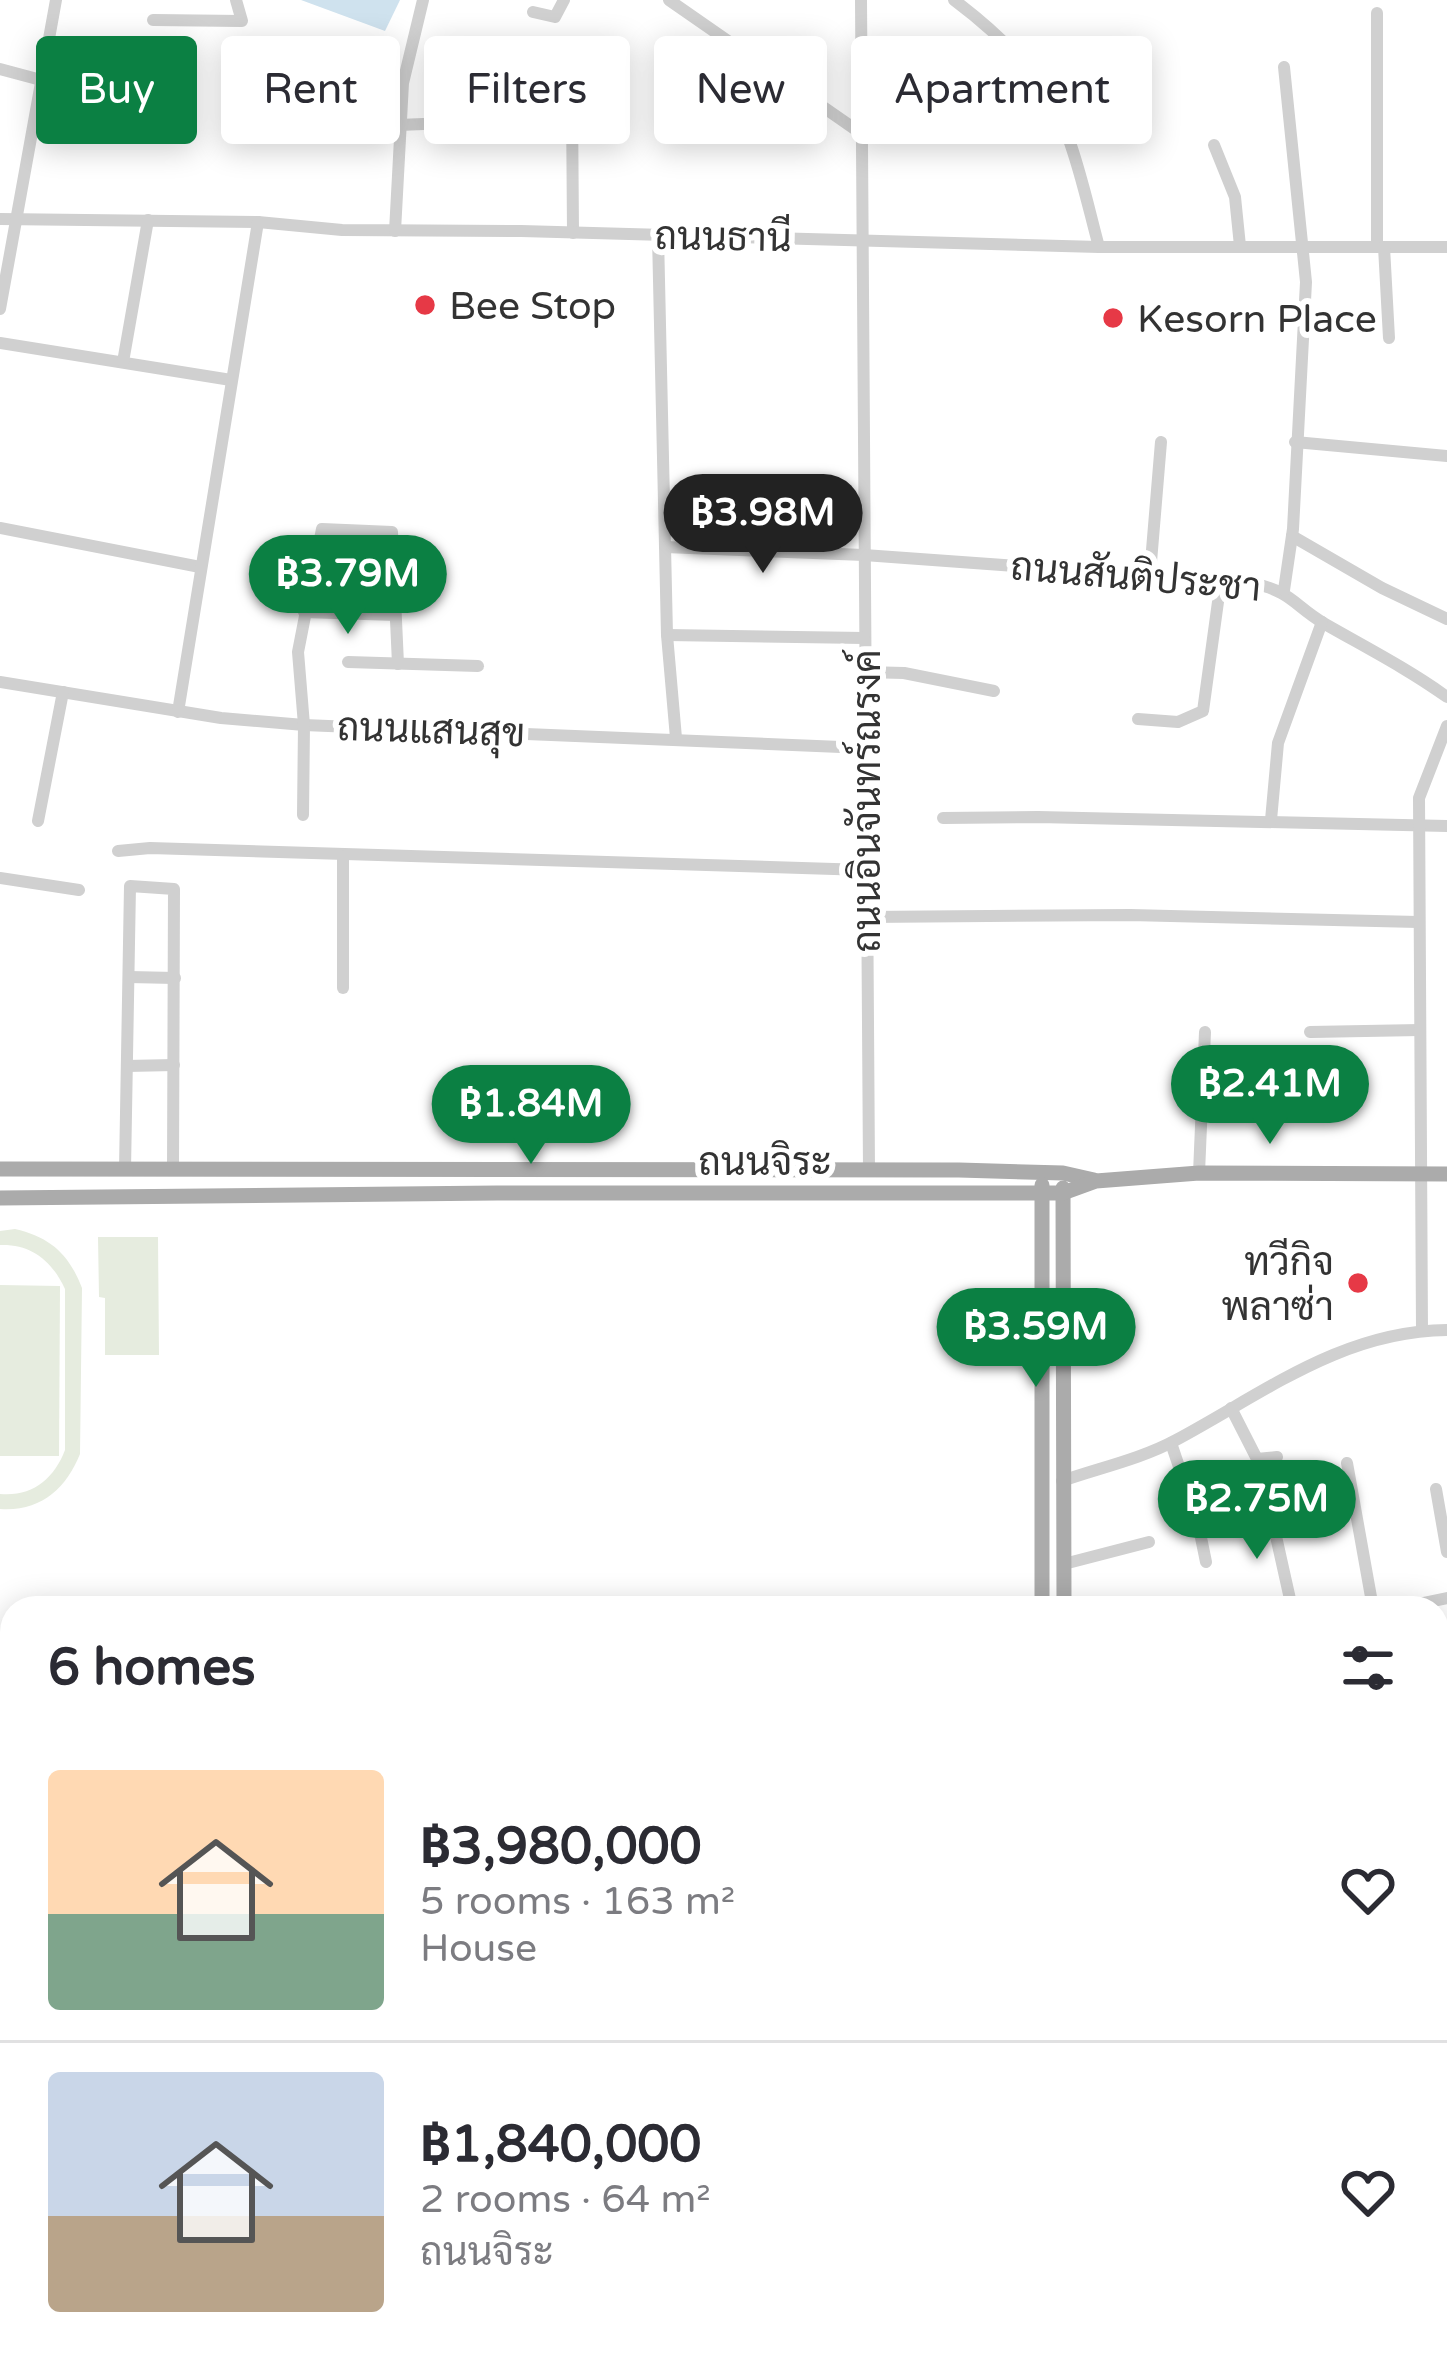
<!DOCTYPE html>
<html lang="en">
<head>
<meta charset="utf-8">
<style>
	:root { --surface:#fff; --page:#f2f2f3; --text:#2b2b33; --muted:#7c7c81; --line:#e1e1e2; --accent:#0b8043 }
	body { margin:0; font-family:"Varela Round",Sarabun,sans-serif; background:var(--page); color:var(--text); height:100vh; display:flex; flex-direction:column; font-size:45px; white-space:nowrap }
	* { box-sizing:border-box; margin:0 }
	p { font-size:39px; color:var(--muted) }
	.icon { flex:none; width:66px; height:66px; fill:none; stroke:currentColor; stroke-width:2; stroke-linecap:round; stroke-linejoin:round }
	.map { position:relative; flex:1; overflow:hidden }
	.drawer { position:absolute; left:0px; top:1596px; width:1449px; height:771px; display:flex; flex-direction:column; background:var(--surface); border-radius:36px 36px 0 0; box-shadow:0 6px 30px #0003 }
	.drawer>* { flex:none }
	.guide { position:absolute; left:36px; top:36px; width:1377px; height:108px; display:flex; gap:24px }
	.price { position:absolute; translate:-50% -102px; padding:0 27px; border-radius:42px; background:var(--accent); color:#fff; font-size:39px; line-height:78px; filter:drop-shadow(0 3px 6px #0008) }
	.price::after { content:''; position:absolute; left:50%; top:72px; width:36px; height:27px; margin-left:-18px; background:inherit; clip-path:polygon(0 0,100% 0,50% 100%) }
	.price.selected { background:#222; color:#fff }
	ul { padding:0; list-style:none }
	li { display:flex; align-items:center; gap:36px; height:300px; padding:0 48px }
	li+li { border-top:3px solid var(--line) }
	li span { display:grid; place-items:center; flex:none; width:336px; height:240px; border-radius:12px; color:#555 }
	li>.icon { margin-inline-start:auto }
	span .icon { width:144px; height:144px; fill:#fffc; stroke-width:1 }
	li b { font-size:51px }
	h2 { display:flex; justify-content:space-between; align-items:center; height:144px; padding:0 48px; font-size:51px }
	.chip { padding:0 42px; border-radius:12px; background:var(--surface); box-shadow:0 6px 30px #0003; font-size:42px; line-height:108px }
	.chip.selected { background:var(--accent); color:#fff }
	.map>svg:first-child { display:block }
</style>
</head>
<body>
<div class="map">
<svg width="1447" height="2365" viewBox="0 0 1447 2365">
	<rect width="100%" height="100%" fill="#fff"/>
	<!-- green -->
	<g fill="#e6ecdf">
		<path d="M 15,1229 C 50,1237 69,1254 82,1288 L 80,1454 C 66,1489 40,1512 0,1509 L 0,1494 C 32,1497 54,1479 65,1450 L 65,1289 C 52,1261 32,1244 0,1245 L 0,1231 Z"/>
		<polygon points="98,1237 158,1237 159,1355 105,1355 105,1298 99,1297"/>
		<polygon points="0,1285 60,1286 59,1456 0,1456"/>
	</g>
	<!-- water -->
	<polygon fill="#cfe2ee" points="301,0 400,0 385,31"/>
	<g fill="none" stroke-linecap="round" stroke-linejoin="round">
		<!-- minor -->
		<g stroke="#d0d0d0" stroke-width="12">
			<polyline points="669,0 862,134"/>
			<polyline points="861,0 869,1170"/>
			<path d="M 954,0 C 1002,36 1046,79 1068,137 C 1081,172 1089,210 1099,247"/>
			<polyline points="533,12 555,17 564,0"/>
			<polyline points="153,20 242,21 236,0"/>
			<polyline points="0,69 41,80"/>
			<polyline points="399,125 497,121 506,100 572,101 573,233"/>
			<polyline points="1214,145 1235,197 1240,246"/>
			<polyline points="0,219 258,222 342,230 521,231 1099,247 1447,247"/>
			<polyline points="395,231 403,83 423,0"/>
			<polyline points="658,236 667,635 676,738"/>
			<polyline points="1377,247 1377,13"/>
			<polyline points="1384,247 1389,338"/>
			<polyline points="0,309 56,0"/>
			<polyline points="0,343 231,380"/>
			<polyline points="123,362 148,220"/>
			<polyline points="1295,442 1447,456"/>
			<polyline points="0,528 200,567"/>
			<polyline points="1292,536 1382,588 1447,619"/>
			<path d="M 665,547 L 864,555 L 1252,583 C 1293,592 1293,605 1325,624 C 1367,648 1408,669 1447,697"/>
			<polyline points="1150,574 1161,442"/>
			<polyline points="1284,590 1293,529 1306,282 1284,67"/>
			<polyline points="304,612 395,615"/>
			<polyline points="667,635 864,638"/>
			<polyline points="348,662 478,666"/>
			<polyline points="864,672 904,673 994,691"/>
			<polyline points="0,682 221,718 304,725 865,748"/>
			<polyline points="178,712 258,222"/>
			<polyline points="1138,719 1178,722 1203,711 1221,580"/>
			<polyline points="303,815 304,725 298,652 322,529 392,532 398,664"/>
			<polyline points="943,818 1038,817 1447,826"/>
			<polyline points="1271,820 1278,743 1322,622"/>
			<polyline points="38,821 63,692"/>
			<polyline points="118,851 150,848 866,870"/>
			<polyline points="0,878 79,890"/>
			<polyline points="867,917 1130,915 1418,922"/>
			<polyline points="129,977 175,978"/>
			<polyline points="343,988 343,856"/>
			<polyline points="1310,1032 1420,1030"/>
			<polyline points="127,1066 174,1065"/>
			<polyline points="125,1170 130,886 174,889 173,1170"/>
			<polyline points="1199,1173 1205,1032"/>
			<polyline points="1422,1331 1419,798 1447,726"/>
			<polyline points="1231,1408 1257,1459 1277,1457"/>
			<polyline points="1171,1443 1198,1523 1206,1562"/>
			<polyline points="1347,1463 1373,1608"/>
			<path d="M 1062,1481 C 1099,1468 1141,1459 1176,1440 C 1264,1393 1342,1331 1447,1330"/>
			<polyline points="1436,1489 1447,1552"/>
			<polyline points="1269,1505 1292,1608"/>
			<polyline points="1064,1564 1149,1542"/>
			<polyline points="1399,1608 1447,1598"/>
			<polyline points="1437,1895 1447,1940"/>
		</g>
		<!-- major -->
		<g stroke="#ababab" stroke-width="15">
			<polyline points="0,1169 959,1170 1063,1173 1094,1180"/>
			<polyline points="1063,1188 1064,1608"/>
			<polyline points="0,1198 497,1193 1063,1193 1096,1181 1199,1173 1447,1174"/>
			<polyline points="1042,1608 1042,1185"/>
			<polyline points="1437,2273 1447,2272"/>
			<polyline points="1437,2300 1447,2299"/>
			<polyline points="0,2330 12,2332"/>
			<polyline points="0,2348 12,2350"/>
			<polyline points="40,2355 168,2363 352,2355"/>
			<polyline points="1022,2355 1034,2365"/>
			<polyline points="1048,2355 1067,2365"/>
			<polyline points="1107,2365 1127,2355"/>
			<polyline points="1147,2365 1157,2355"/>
		</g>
	</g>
	<!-- markers -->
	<g fill="#e63946" stroke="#fff" stroke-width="4.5">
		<circle cx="425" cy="305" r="12"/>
		<circle cx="1113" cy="318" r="12"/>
		<circle cx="1358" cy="1283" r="12"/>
	</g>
	<g text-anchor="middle" stroke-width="12" stroke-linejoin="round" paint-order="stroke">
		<!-- street labels -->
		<g font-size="39" fill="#333" stroke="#fff">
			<text transform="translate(723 236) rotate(1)" y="14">ถนนธานี</text>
			<text transform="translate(1136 576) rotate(5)" y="14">ถนนสันติประชา</text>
			<text transform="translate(431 729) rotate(2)" y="14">ถนนแสนสุข</text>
			<text transform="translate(866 801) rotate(-90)" y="14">ถนนอินจันทร์ณรงค์</text>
			<text x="765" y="1175">ถนนจิระ</text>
		</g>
		<!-- poi labels -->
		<g font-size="39" fill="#333" stroke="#fff" text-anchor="start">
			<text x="449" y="319">Bee Stop</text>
			<text x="1137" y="332">Kesorn Place</text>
			<text x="1334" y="1275" text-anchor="end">ทวีกิจ<tspan x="1334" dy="45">พลาซ่า</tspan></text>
		</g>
	</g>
</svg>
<b class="price selected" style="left:763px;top:576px">฿3.98M</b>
<b class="price" style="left:348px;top:637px">฿3.79M</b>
<b class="price" style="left:1270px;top:1147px">฿2.41M</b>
<b class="price" style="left:531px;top:1167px">฿1.84M</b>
<b class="price" style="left:1036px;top:1390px">฿3.59M</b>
<b class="price" style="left:1257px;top:1562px">฿2.75M</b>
<div class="guide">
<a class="chip selected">Buy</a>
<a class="chip">Rent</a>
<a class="chip">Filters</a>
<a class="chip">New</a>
<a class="chip">Apartment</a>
</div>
<section class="drawer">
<h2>6 homes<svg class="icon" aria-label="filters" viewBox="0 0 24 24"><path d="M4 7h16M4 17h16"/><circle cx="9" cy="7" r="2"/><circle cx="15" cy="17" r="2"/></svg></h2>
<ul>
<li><span style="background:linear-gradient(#ffd9b3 60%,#7fa58c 0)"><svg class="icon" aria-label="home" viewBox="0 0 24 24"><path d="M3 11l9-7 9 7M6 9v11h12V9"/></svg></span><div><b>฿3,980,000</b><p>5 rooms · 163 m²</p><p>House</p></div><svg class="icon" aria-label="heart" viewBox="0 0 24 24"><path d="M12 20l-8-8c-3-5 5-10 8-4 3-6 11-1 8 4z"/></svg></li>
<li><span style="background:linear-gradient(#c9d6e8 60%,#b9a48a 0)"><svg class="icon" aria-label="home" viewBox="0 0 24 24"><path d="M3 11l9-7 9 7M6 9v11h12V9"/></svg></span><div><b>฿1,840,000</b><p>2 rooms · 64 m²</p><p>ถนนจิระ</p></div><svg class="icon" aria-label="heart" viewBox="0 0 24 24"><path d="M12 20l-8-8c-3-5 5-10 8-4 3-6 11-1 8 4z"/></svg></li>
</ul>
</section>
</div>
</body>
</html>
